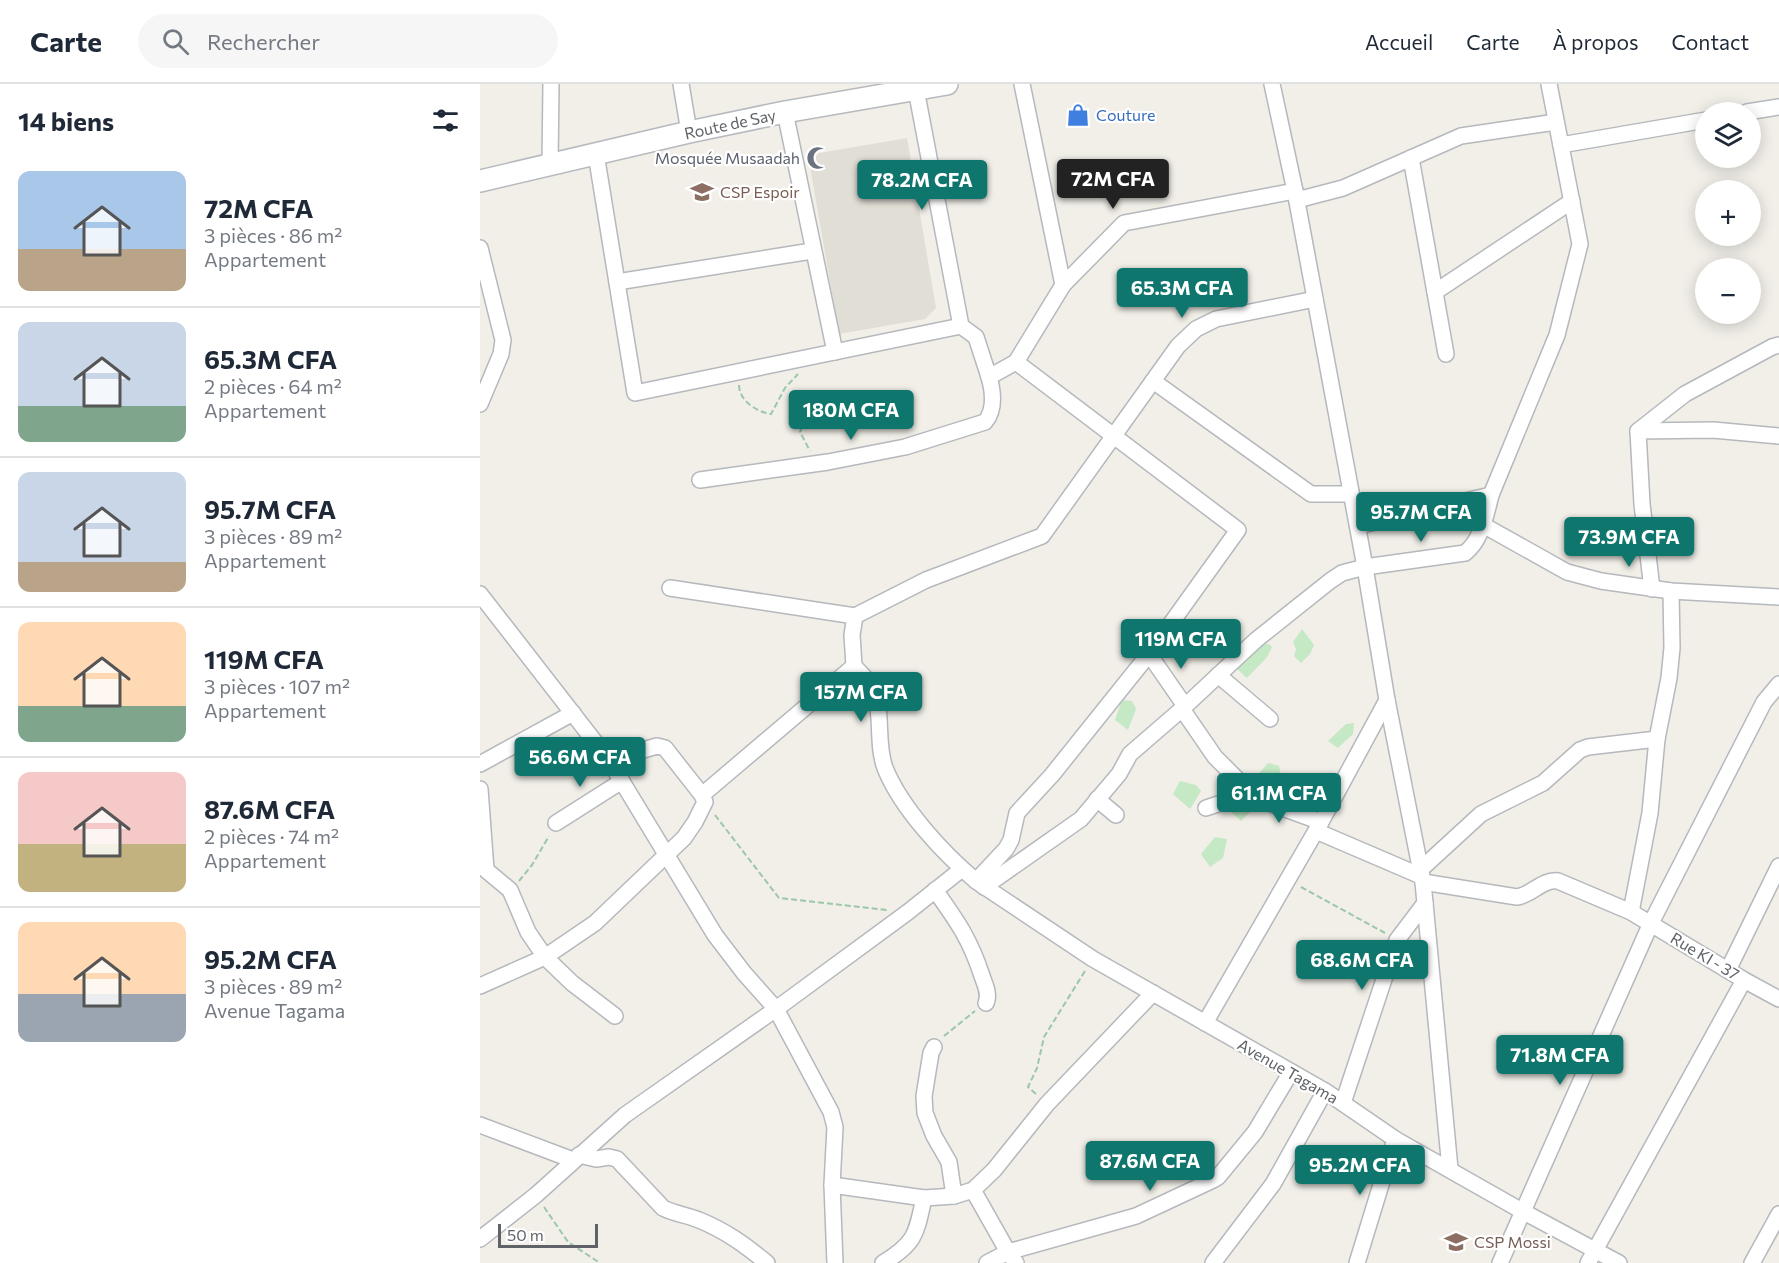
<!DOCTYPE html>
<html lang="fr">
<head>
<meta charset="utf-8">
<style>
	:root { --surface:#fff; --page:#f6f6f7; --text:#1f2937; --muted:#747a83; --line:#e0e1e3; --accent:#0f766e }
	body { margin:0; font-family:Commissioner,sans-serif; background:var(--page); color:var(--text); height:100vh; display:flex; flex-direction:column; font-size:22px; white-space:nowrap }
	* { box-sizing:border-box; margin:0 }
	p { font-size:20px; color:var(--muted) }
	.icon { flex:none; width:33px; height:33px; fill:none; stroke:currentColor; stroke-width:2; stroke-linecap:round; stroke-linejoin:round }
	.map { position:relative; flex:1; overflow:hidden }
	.sheet { display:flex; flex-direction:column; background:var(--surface); width:480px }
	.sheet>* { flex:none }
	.fabs { position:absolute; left:1215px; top:18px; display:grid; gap:12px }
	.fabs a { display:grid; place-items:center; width:66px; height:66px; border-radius:50%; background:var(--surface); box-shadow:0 3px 15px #0003; font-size:30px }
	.scale { position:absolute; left:18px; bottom:15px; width:100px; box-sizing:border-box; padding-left:6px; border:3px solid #5f6368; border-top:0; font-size:16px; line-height:21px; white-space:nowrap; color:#5f6368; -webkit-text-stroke:4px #fff; paint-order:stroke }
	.price { position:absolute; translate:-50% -51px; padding:0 14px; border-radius:6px; background:var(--accent); color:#fff; font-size:20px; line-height:39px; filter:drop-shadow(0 2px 3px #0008) }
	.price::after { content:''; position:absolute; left:50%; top:36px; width:18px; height:14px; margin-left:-9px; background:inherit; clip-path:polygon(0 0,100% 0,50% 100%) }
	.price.on { background:#222; color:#fff }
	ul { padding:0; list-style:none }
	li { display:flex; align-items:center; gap:18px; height:150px; padding:0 18px }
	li+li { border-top:2px solid var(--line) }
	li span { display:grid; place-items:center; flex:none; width:168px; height:120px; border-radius:12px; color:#555 }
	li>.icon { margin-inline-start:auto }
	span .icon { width:72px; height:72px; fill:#fffc; stroke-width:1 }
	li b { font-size:26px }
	h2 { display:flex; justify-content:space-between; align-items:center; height:72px; padding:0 18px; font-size:26px }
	header { display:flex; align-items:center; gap:36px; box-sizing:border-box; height:84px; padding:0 30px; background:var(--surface); border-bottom:2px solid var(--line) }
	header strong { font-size:28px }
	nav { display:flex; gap:33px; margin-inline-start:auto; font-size:21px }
	.search { width:420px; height:54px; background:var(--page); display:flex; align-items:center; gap:15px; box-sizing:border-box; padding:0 21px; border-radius:33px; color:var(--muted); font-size:22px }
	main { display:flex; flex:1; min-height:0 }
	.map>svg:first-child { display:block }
</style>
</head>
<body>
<header>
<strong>Carte</strong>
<div class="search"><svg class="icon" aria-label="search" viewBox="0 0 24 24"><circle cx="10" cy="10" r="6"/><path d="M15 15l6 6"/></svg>Rechercher</div>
<nav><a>Accueil</a><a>Carte</a><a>À propos</a><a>Contact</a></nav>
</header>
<main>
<section class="sheet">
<h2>14 biens<svg class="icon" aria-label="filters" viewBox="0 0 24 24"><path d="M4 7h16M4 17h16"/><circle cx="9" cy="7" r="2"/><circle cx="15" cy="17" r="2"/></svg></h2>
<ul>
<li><span style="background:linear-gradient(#a9c7e8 65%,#b9a48a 0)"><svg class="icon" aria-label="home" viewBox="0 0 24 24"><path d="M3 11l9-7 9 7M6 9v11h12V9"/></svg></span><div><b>72M CFA</b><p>3 pièces · 86 m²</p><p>Appartement</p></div></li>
<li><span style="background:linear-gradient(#c9d6e8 70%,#7fa58c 0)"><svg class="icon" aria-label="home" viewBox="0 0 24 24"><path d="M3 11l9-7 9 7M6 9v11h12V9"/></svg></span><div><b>65.3M CFA</b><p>2 pièces · 64 m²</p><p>Appartement</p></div></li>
<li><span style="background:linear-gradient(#c9d6e8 75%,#b9a48a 0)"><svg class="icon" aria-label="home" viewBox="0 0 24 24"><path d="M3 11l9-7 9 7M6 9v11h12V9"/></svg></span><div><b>95.7M CFA</b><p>3 pièces · 89 m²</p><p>Appartement</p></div></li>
<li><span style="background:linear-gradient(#ffd9b3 70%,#7fa58c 0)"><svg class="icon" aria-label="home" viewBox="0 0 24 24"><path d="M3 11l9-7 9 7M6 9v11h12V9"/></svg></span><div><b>119M CFA</b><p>3 pièces · 107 m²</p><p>Appartement</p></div></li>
<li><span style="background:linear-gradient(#f6c9c9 60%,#c2b280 0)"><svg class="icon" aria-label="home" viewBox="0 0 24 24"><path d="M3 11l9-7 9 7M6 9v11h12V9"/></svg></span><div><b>87.6M CFA</b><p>2 pièces · 74 m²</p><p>Appartement</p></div></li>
<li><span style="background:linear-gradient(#ffd9b3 60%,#9aa5b1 0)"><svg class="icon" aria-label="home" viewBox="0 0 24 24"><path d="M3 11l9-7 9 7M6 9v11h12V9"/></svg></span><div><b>95.2M CFA</b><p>3 pièces · 89 m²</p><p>Avenue Tagama</p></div></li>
</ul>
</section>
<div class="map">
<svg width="1299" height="1179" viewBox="0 0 1299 1179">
	<rect width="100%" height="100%" fill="#f1efe8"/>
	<!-- education -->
	<polygon fill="#e1ded6" points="427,54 456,224 445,235 359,250 328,71"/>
	<!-- green -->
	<g fill="#c5e8c5">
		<polygon points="822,545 834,561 830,570 821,579 814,572 816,565 813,558"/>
		<polygon points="789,560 792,563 787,573 767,594 757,585 779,561"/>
		<polygon points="642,616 652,617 656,625 648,646 635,636"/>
		<polygon points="874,639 873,650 858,664 848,657 866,640"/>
		<polygon points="788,679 799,682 801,692 787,705 778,704 775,694"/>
		<polygon points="700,697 716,701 721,707 710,725 693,710"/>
		<polygon points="758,712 774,714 775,723 761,737 750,727"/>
		<polygon points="735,753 747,755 743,774 730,783 721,770"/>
	</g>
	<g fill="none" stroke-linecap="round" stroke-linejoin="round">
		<!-- minor casing -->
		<g stroke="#b5b8bc" stroke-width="18">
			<g id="minor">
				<polyline points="201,0 209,48"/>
				<polyline points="435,0 481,242 496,253 509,293 536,278 583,201 644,139 815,107"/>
				<polyline points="542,0 583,201"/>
				<polyline points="792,0 815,107 885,483 907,616 943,798 970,1085"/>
				<polyline points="305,28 355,268"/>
				<polyline points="1267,28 1299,23"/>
				<polyline points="1081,61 1226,36"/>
				<polyline points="116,70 155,309 481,242"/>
				<polyline points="931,74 966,270"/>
				<polyline points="70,81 71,0"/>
				<polyline points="817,116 863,104 981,52 1076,38"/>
				<polyline points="0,164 23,256 21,270 0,320"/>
				<polyline points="137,198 332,167"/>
				<polyline points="955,208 1092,117"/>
				<polyline points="673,297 831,410 870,410"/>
				<polyline points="1158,347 1205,310 1292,263 1299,261"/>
				<path d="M 220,396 L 348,378 L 425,363 L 505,338 C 516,325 513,307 509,293"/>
				<polyline points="1011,411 1077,251 1100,160 1069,0"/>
				<polyline points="1003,441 1087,488 1121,497 1191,507 1299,513"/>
				<polyline points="190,504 375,532"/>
				<polyline points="1172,505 1162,420 1158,347 1233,346 1299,352"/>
				<polyline points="0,510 129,676 235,851 264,889 296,925 351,1028 355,1043 352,1101 355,1179"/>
				<polyline points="669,570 705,622"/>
				<path d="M 374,582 C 380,589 390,597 394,607 C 403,629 396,660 405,684 C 421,724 463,769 496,797 L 613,875 L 845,1007 L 915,1055 L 1042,1127 L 1139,1179"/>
				<polyline points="738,591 790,635"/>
				<polyline points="702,625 735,673 772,710 786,718 841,738"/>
				<polyline points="0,680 93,629"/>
				<polyline points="0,705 6,786 30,806 48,848 65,873 92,899 135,932"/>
				<polyline points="222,711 374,582 372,551 375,532 446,496 562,452 698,262 716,245 736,235 835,215"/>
				<polyline points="617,715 636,731"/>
				<polyline points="726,724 741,719 763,701"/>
				<polyline points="76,739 142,697"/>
				<polyline points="836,747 941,792"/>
				<polyline points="940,786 1001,730 1063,699 1100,666 1108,663 1177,655"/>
				<polyline points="496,797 526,765 531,756 537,729 572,691 669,570 758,446 536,278"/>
				<path d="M 943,798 L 1037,813 C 1052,811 1062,795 1078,797 L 1151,828 L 1264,896 L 1299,915"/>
				<path d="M 504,803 L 601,735 L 639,690 L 650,670 L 702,625 L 776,556 L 850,497 L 862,489 L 885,483 L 985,469 C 1002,456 1006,430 1011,411 L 878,442"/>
				<path d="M 455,806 C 477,837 490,855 502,892 C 505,901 510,910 506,919"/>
				<polyline points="1151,828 1170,729 1177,655 1189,594 1192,564 1191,507"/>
				<polyline points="1248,886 1299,782"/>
				<polyline points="0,902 65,873 115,839 204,754 215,738 225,718 222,711 185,664 177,662 129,676"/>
				<polyline points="725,939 841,738 907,616"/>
				<polyline points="454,963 451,969 444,1012 445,1029 454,1052 469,1078 474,1112"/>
				<polyline points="863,1019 917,856 945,819"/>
				<polyline points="0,1041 93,1076"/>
				<path d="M 99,1071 L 116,1075 L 129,1073 L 137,1075 L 183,1124 C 195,1130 207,1131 219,1136 C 246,1147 265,1161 287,1179"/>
				<polyline points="352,1101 444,1114 474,1112 493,1106 514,1086 567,1020 673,909"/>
				<polyline points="493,1106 528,1168 536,1179"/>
				<polyline points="0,1155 56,1111 145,1031 296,925 428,828 482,785"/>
				<path d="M 403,1179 C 436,1159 436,1150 444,1114"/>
				<polyline points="507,1179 528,1168 656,1132 733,1096 738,1093 775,1048 811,988"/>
				<polyline points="733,1179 793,1100 845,1007"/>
				<polyline points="877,1179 915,1055"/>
				<polyline points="1020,1179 1171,839 1284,618 1299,600"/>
				<polyline points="1108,1179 1264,896"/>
				<polyline points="1272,1179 1299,1130"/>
			</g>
		</g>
		<!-- secondary casing -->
		<g stroke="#b6babf" stroke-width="24">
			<polyline id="secondary" points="0,97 209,48 305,28 467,0"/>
		</g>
		<!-- path -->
		<g stroke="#9cc7a9" stroke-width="2" stroke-dasharray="6 3" stroke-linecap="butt">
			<path d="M 259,301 C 259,316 276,328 291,330 L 305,304 L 318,290"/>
			<polyline points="329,326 320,348 330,367"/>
			<polyline points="235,731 299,814 407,826"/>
			<polyline points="39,797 52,781 69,752"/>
			<polyline points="821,803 905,849"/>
			<polyline points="464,952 495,927"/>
			<polyline points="556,1010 548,1003 557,984 564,953 605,887"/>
			<polyline points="64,1123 88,1158 120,1179"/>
		</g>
		<!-- minor -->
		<use href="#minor" stroke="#fff" stroke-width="15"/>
		<!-- secondary -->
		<use href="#secondary" stroke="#fff" stroke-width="21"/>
	</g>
	<!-- icons -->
	<defs>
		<g id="shop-bare" transform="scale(1.8)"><path d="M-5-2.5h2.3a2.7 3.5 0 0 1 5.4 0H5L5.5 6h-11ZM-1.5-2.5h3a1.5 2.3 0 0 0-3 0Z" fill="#3f7fe0" stroke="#fff" stroke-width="2.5" paint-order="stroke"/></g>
		<g id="mosque-bare" transform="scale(1.8)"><path d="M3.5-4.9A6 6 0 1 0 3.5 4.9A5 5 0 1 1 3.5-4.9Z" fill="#6b7280" stroke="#fff" stroke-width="2.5" paint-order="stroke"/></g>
		<g id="school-bare" transform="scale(1.8)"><path d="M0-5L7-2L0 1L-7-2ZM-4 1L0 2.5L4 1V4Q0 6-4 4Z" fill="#8d6e63" stroke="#fff" stroke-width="2.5" paint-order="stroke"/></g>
	</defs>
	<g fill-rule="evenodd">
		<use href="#shop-bare" x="598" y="31"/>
		<use href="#mosque-bare" x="338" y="74"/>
		<use href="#school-bare" x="222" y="108"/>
		<use href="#school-bare" x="976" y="1158"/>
	</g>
	<g text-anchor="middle" stroke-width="4.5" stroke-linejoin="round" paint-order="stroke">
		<!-- shop labels -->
		<g font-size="16" fill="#366cbe" stroke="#fff" text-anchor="start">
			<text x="616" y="37">Couture</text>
		</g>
		<!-- street labels -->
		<g font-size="16" fill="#5f6368" stroke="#fff">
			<text transform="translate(250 40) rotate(-12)" y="6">Route de Say</text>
			<text transform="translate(1225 872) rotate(31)" y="6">Rue KI - 37</text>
			<text transform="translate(808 987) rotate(30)" y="6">Avenue Tagama</text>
		</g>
		<!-- worship labels -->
		<g font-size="16" fill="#5b616d" stroke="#fff" text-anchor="end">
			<text x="320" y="80">Mosquée Musaadah</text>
		</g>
		<!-- education labels -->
		<g font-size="16" fill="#785e54" stroke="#fff" text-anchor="start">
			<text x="240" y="114">CSP Espoir</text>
			<text x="994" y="1164">CSP Mossi</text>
		</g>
	</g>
</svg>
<div class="fabs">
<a><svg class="icon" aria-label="layers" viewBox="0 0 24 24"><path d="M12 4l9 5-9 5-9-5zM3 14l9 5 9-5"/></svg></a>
<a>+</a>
<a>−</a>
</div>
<div class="scale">50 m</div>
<b class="price on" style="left:633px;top:126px">72M CFA</b>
<b class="price" style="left:442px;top:127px">78.2M CFA</b>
<b class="price" style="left:702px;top:235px">65.3M CFA</b>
<b class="price" style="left:371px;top:357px">180M CFA</b>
<b class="price" style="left:941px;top:459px">95.7M CFA</b>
<b class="price" style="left:1149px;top:484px">73.9M CFA</b>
<b class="price" style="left:701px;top:586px">119M CFA</b>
<b class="price" style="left:381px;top:639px">157M CFA</b>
<b class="price" style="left:100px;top:704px">56.6M CFA</b>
<b class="price" style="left:799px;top:740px">61.1M CFA</b>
<b class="price" style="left:882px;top:907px">68.6M CFA</b>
<b class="price" style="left:1080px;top:1002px">71.8M CFA</b>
<b class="price" style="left:670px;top:1108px">87.6M CFA</b>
<b class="price" style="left:880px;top:1112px">95.2M CFA</b>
</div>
</main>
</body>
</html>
